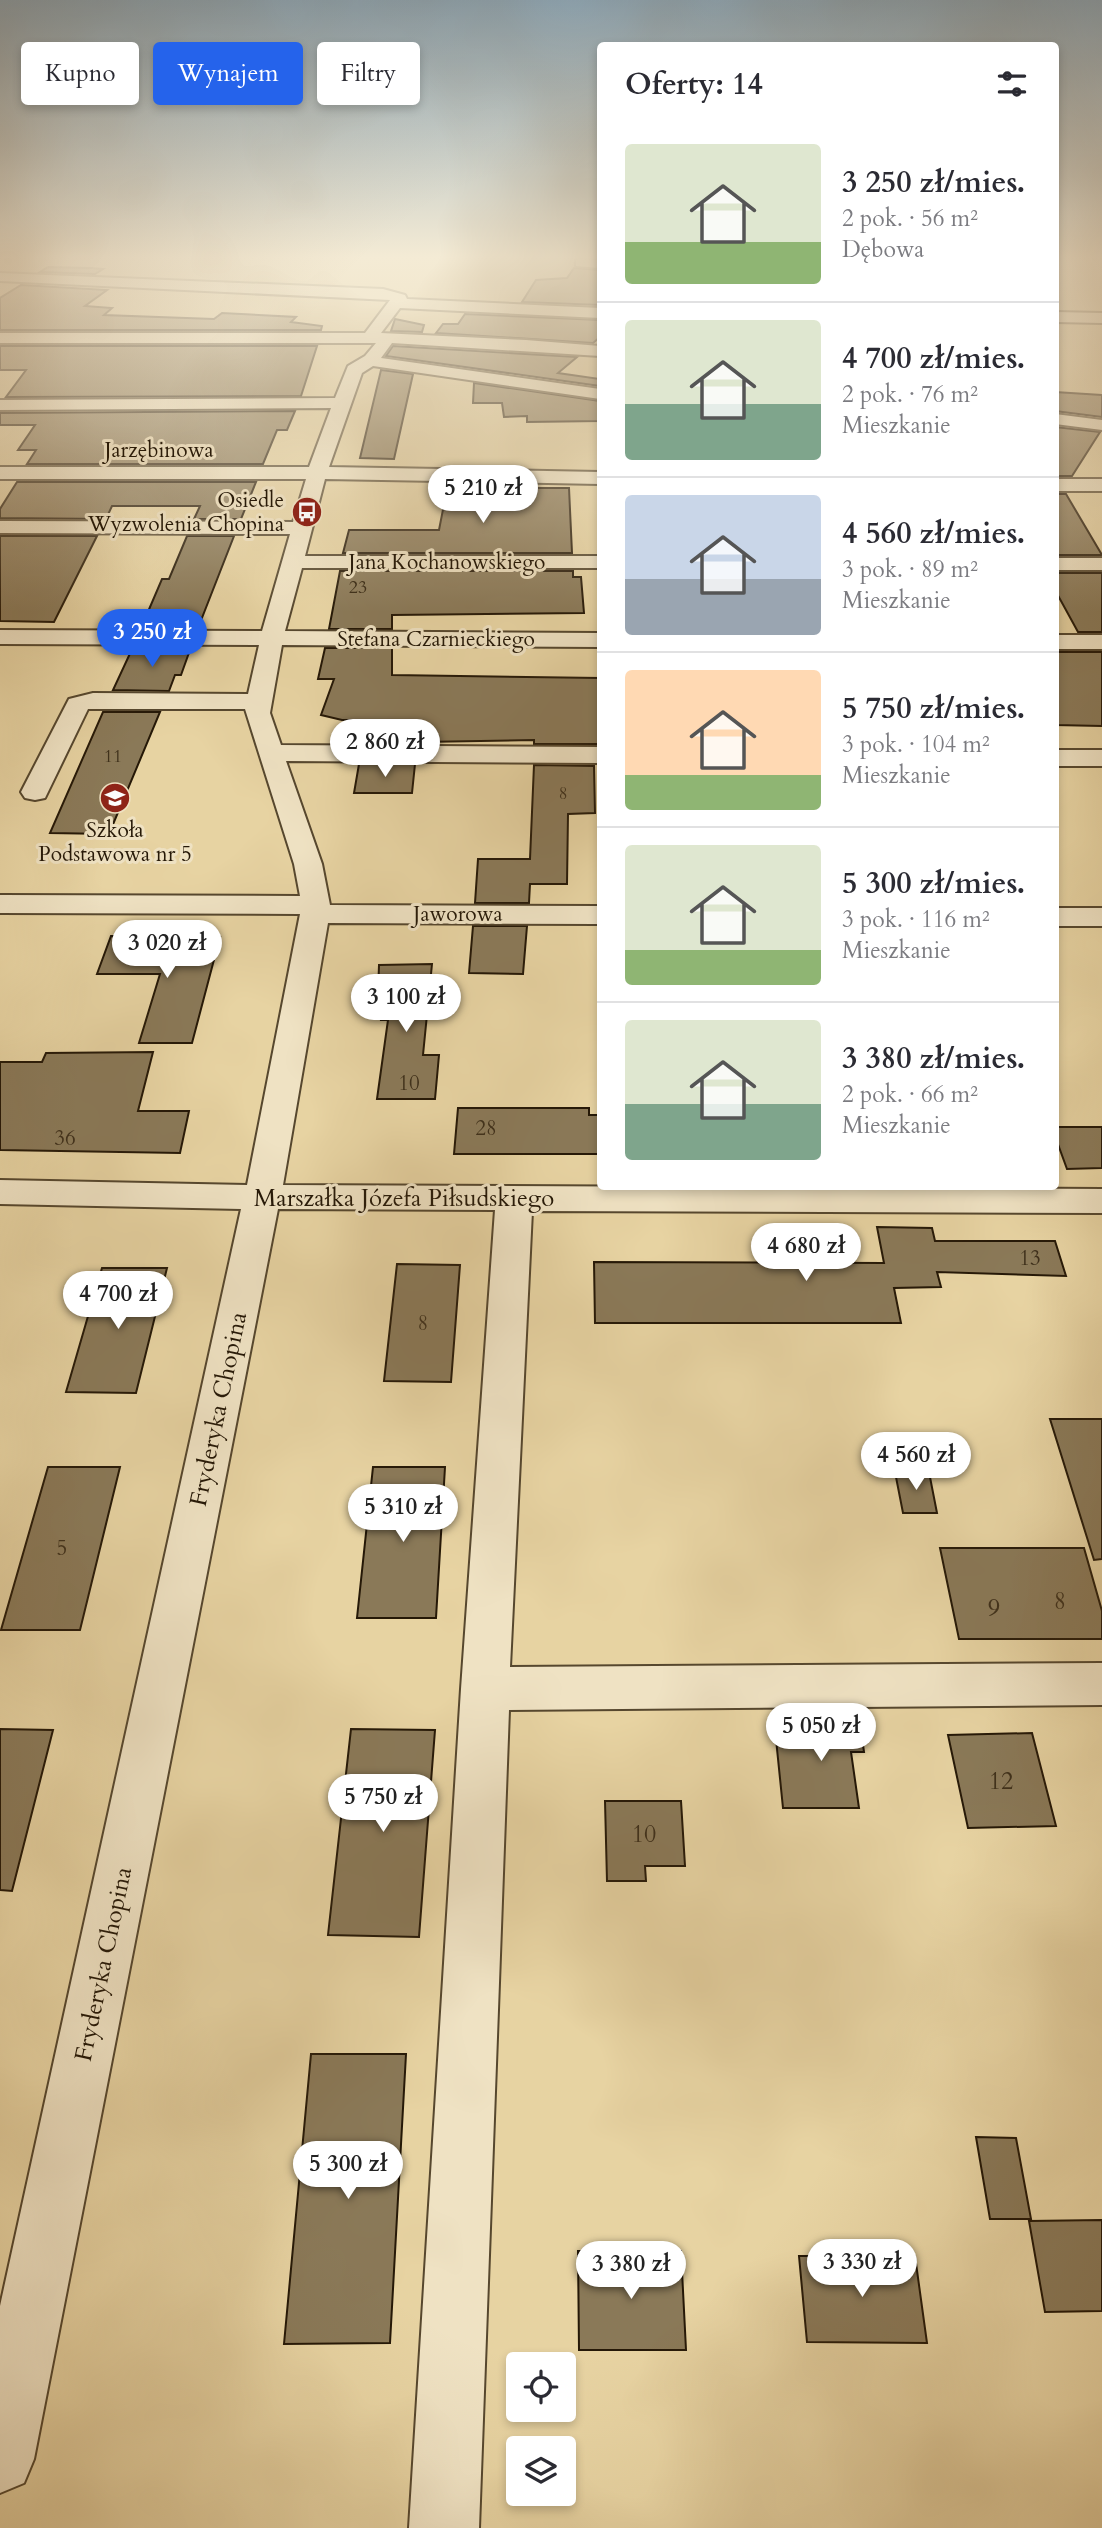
<!DOCTYPE html>
<html lang="pl">
<head>
<meta charset="utf-8">
<style>
	:root { --surface:#fff; --page:#f7f7f7; --text:#2b2b33; --muted:#7c7c81; --line:#e1e1e2; --accent:#2563eb }
	body { margin:0; font-family:Cardo,serif; background:var(--page); color:var(--text); height:100vh; display:flex; flex-direction:column; font-size:26px; white-space:nowrap }
	* { box-sizing:border-box; margin:0 }
	p { font-size:23px; color:var(--muted) }
	.icon { flex:none; width:38px; height:38px; fill:none; stroke:currentColor; stroke-width:2; stroke-linecap:round; stroke-linejoin:round }
	.map { position:relative; flex:1; overflow:hidden }
	.details { position:absolute; left:597px; top:42px; width:462px; height:1148px; display:flex; flex-direction:column; background:var(--surface); border-radius:7px; box-shadow:0 4px 10px #0003 }
	.details>* { flex:none }
	.guide { position:absolute; left:21px; top:42px; width:471px; height:63px; display:flex; gap:14px }
	.buttons { position:absolute; left:506px; top:2352px; display:grid; gap:14px }
	.buttons a { display:grid; place-items:center; width:70px; height:70px; border-radius:7px; background:var(--surface); box-shadow:0 4px 10px #0003; font-size:35px }
	.price { position:absolute; translate:-50% -60px; padding:0 16px; border-radius:24px; background:#fff; color:#222; font-size:23px; line-height:46px; filter:drop-shadow(0 2px 4px #0008) }
	.price::after { content:''; position:absolute; left:50%; top:42px; width:21px; height:16px; margin-left:-10px; background:inherit; clip-path:polygon(0 0,100% 0,50% 100%) }
	.price.on { background:var(--accent); color:#fff }
	ul { padding:0; list-style:none }
	li { display:flex; align-items:center; gap:21px; height:175px; padding:0 28px }
	li+li { border-top:2px solid var(--line) }
	li span { display:grid; place-items:center; flex:none; width:196px; height:140px; border-radius:7px; color:#555 }
	li>.icon { margin-inline-start:auto }
	span .icon { width:84px; height:84px; fill:#fffc; stroke-width:1 }
	li b { font-size:30px }
	h2 { display:flex; justify-content:space-between; align-items:center; height:84px; padding:0 28px; font-size:30px }
	.chip { padding:0 24px; border-radius:7px; background:var(--surface); box-shadow:0 4px 10px #0003; font-size:24px; line-height:63px }
	.chip.on { background:var(--accent); color:#fff }
	.map>svg:first-child { display:block }
</style>
</head>
<body>
<div class="map">
<svg width="1102" height="2528" viewBox="0 0 1102 2528">
	<rect width="100%" height="100%" fill="#e7d3a2"/>
	<filter id="stains"><feTurbulence type="fractalNoise" baseFrequency=".00286" numOctaves="4"/><feColorMatrix values="0 0 0 0 .2 0 0 0 0 .09 0 0 0 0 .02 0 0 0 .5 -.17"/></filter>
	<radialGradient id="worn" r=".72"><stop offset=".6" stop-color="#630" stop-opacity="0"/><stop offset="1" stop-color="#630" stop-opacity=".3"/></radialGradient>
	<!-- building -->
	<g fill="#8a7958" stroke="#251807" stroke-width="2">
		<polygon points="48,267 91,268 103,269 95,274 40,272"/>
		<polygon points="574,268 600,270 600,305 522,302 536,280 567,278"/>
		<polygon points="21,285 107,290 85,306 112,308 104,315 214,319 222,313 296,317 291,322 322,326 321,330 0,330 0,298"/>
		<polygon points="465,314 600,320 600,337 593,343 436,333 443,324 458,324"/>
		<polygon points="395,319 424,325 422,332 391,331"/>
		<polygon points="0,346 317,346 301,396 6,397 26,370 0,370"/>
		<polygon points="393,346 577,357 558,373 600,379 600,386 386,356"/>
		<polygon points="381,370 413,374 394,459 360,458"/>
		<polygon points="474,383 600,401 600,421 527,422 527,416 504,417 502,403 473,403"/>
		<polygon points="1055,392 1102,395 1102,417 1055,411"/>
		<polygon points="295,411 287,430 277,430 263,464 27,464 36,450 18,450 35,425 0,425 0,413"/>
		<polygon points="1055,427 1100,432 1072,476 1055,476"/>
		<polygon points="17,482 256,482 241,519 194,519 200,506 112,506 106,519 0,518 0,509"/>
		<polygon points="448,484 484,485 484,488 569,488 572,553 343,553 349,530 439,530"/>
		<polygon points="1055,494 1066,494 1102,555 1055,555"/>
		<polygon points="0,536 97,536 54,622 0,621"/>
		<polygon points="187,536 234,536 198,628 141,628 162,579 169,579"/>
		<polygon points="340,571 573,571 573,577 581,577 584,613 392,615 392,629 329,629"/>
		<polygon points="1055,573 1102,573 1102,632 1078,632 1055,590"/>
		<polygon points="133,647 191,647 181,675 175,675 169,691 113,690"/>
		<polygon points="325,648 392,648 392,675 600,678 600,744 534,744 534,740 362,743 366,720 342,720 321,715 334,679 318,679"/>
		<polygon points="1055,652 1102,652 1102,726 1055,725"/>
		<polygon points="103,712 160,712 109,834 50,833"/>
		<polygon points="359,764 415,764 412,793 354,793"/>
		<polygon points="534,765 594,766 595,813 568,814 567,884 530,884 529,903 475,903 478,859 530,859"/>
		<polygon points="473,926 527,926 523,974 469,973"/>
		<polygon points="111,936 220,937 192,1043 139,1043 160,974 97,974"/>
		<polygon points="432,964 423,1055 439,1055 435,1099 377,1099 388,1020 381,1020 384,997 378,995 379,965"/>
		<polygon points="153,1052 138,1111 189,1111 180,1153 0,1150 0,1062 42,1062 46,1053"/>
		<polygon points="458,1108 589,1108 589,1115 600,1115 600,1154 454,1154"/>
		<polygon points="1055,1127 1102,1127 1102,1168 1067,1169 1055,1136"/>
		<polygon points="877,1227 932,1228 935,1241 1055,1241 1066,1276 937,1272 941,1287 894,1288 901,1323 595,1323 594,1262 884,1263"/>
		<polygon points="397,1264 460,1265 451,1382 384,1381"/>
		<polygon points="102,1268 167,1268 136,1393 66,1392"/>
		<polygon points="1050,1419 1102,1419 1102,1559 1094,1560"/>
		<polygon points="48,1467 120,1467 80,1630 1,1630"/>
		<polygon points="373,1467 445,1467 436,1618 357,1618"/>
		<polygon points="895,1472 929,1472 937,1513 903,1513"/>
		<polygon points="940,1548 1084,1548 1102,1611 1102,1639 959,1639"/>
		<polygon points="798,1716 859,1716 864,1752 851,1752 859,1808 783,1808 776,1739 802,1739"/>
		<polygon points="0,1729 53,1730 12,1891 0,1890"/>
		<polygon points="351,1729 435,1730 419,1937 328,1935"/>
		<polygon points="1032,1733 1056,1826 968,1828 948,1735"/>
		<polygon points="605,1801 681,1801 685,1866 645,1866 646,1881 607,1881"/>
		<polygon points="311,2054 406,2054 390,2343 284,2344"/>
		<polygon points="976,2137 1016,2138 1031,2219 990,2219"/>
		<polygon points="1102,2220 1102,2311 1045,2312 1029,2221"/>
		<polygon points="578,2251 681,2251 686,2350 579,2350"/>
		<polygon points="799,2256 915,2256 927,2343 807,2342"/>
	</g>
	<g fill="none" stroke-linecap="round" stroke-linejoin="round">
		<!-- minor casing -->
		<g stroke="#56472e" stroke-width="4">
			<g id="minor">
				<polygon points="581,259 600,260 600,268 576,266 576,260"/>
				<polygon points="0,273 383,289 405,295 407,299 600,308 600,318 400,308 381,333 526,340 600,346 600,356 392,343 381,358 600,389 600,399 373,366 362,373 329,467 600,472 600,484 325,479 305,556 600,556 600,568 302,568 285,631 600,633 600,647 282,645 270,713 281,745 600,747 600,763 286,761 322,864 330,905 600,906 600,924 328,923 283,1185 1102,1189 1102,1213 532,1211 510,1667 1102,1663 1102,1705 509,1710 479,2528 409,2528 461,1689 495,1210 278,1209 34,2459 24,2483 0,2493 0,2306 241,1209 0,1204 0,1180 247,1185 300,914 0,913 0,895 300,896 294,864 245,709 88,709 45,798 35,800 25,798 21,792 69,699 93,693 248,694 259,645 0,644 0,630 262,631 290,534 0,533 0,521 293,522 306,479 0,479 0,467 309,467 331,408 0,410 0,400 335,398 348,366 365,356 376,343 0,343 0,333 365,333 390,300 0,281"/>
				<polygon points="1055,312 1102,313 1102,323 1055,322"/>
				<polygon points="1055,414 1102,420 1102,430 1055,424"/>
				<rect x="1055" y="479" width="47" height="12"/>
				<rect x="1055" y="558" width="47" height="12"/>
				<rect x="1055" y="635" width="47" height="14"/>
				<rect x="1055" y="750" width="47" height="16"/>
				<rect x="1055" y="908" width="47" height="18"/>
			</g>
		</g>
		<!-- minor -->
		<use href="#minor" fill="#efe2c3" fill-rule="evenodd"/>
	</g>
	<!-- sky -->
	<linearGradient id="sky" x2="0" y2="1"><stop stop-color="#8da7b7"/><stop offset="0.42" stop-color="#f4ebd5"/><stop offset="1" stop-color="#f4ebd5" stop-opacity="0"/></linearGradient>
	<rect width="1102" height="612" fill="url(#sky)"/>
	<!-- icons -->
	<defs>
		<g id="bus-disc" transform="scale(1.575)"><circle r="9.5" fill="#8f2418" stroke="#efe2c3"/><path d="M-5-6H5V4H4V6H2V4H-2V6H-4V4H-5ZM-3.5-4V0h7V-4ZM-3.5 1.2v1.5H-2V1.2ZM2 1.2v1.5H3.5V1.2Z" fill="#fff"/></g>
		<g id="school-disc" transform="scale(1.575)"><circle r="9.5" fill="#8f2418" stroke="#efe2c3"/><path d="M0-5L7-2L0 1L-7-2ZM-4 1L0 2.5L4 1V4Q0 6-4 4Z" fill="#fff"/></g>
	</defs>
	<g fill-rule="evenodd">
		<use href="#bus-disc" x="307" y="512"/>
		<use href="#school-disc" x="115" y="798"/>
	</g>
	<g text-anchor="middle" stroke-width="6" stroke-linejoin="round" paint-order="stroke">
		<!-- far-number labels -->
		<g font-size="18" fill="#3e301b">
			<text x="358" y="593">23</text>
			<text x="113" y="762">11</text>
			<text x="563" y="799">8</text>
		</g>
		<!-- far-street labels -->
		<g font-size="21" fill="#251807" stroke="#efe2c3">
			<text x="159" y="457">Jarzębinowa</text>
			<text x="447" y="569">Jana Kochanowskiego</text>
			<text x="436" y="646">Stefana Czarnieckiego</text>
			<text x="458" y="921">Jaworowa</text>
		</g>
		<!-- far-poi labels -->
		<g font-size="21" fill="#251807" stroke="#efe2c3" text-anchor="end">
			<text x="284" y="507">Osiedle<tspan x="284" dy="24">Wyzwolenia Chopina</tspan></text>
			<text x="115" y="837" text-anchor="middle">Szkoła<tspan x="115" dy="24">Podstawowa nr 5</tspan></text>
		</g>
		<!-- number labels -->
		<g font-size="21" fill="#3e301b">
			<text x="409" y="1090">10</text>
			<text x="486" y="1135">28</text>
			<text x="65" y="1145">36</text>
			<text x="1030" y="1265">13</text>
			<text x="423" y="1330">8</text>
			<text x="62" y="1555">5</text>
		</g>
		<!-- street labels -->
		<g font-size="24" fill="#251807" stroke="#efe2c3">
			<text x="404" y="1206">Marszałka Józefa Piłsudskiego</text>
			<text transform="translate(218 1409) rotate(-78)" y="8">Fryderyka Chopina</text>
			<text transform="translate(103 1964) rotate(-78)" y="8">Fryderyka Chopina</text>
		</g>
		<!-- near-number labels -->
		<g font-size="24" fill="#3e301b">
			<text x="1060" y="1609">8</text>
			<text x="994" y="1616">9</text>
			<text x="1001" y="1789">12</text>
			<text x="644" y="1842">10</text>
		</g>
	</g>
	<rect width="100%" height="100%" filter="url(#stains)"/>
	<rect width="100%" height="100%" fill="url(#worn)"/>
</svg>
<div class="buttons">
<a><svg class="icon" aria-label="locate" viewBox="0 0 24 24"><circle cx="12" cy="12" r="6"/><path d="M12 2v4M12 18v4M2 12h4M18 12h4"/></svg></a>
<a><svg class="icon" aria-label="layers" viewBox="0 0 24 24"><path d="M12 4l9 5-9 5-9-5zM3 14l9 5 9-5"/></svg></a>
</div>
<b class="price" style="left:483px;top:525px">5 210 zł</b>
<b class="price on" style="left:152px;top:669px">3 250 zł</b>
<b class="price" style="left:385px;top:779px">2 860 zł</b>
<b class="price" style="left:167px;top:980px">3 020 zł</b>
<b class="price" style="left:406px;top:1034px">3 100 zł</b>
<b class="price" style="left:806px;top:1283px">4 680 zł</b>
<b class="price" style="left:118px;top:1331px">4 700 zł</b>
<b class="price" style="left:916px;top:1492px">4 560 zł</b>
<b class="price" style="left:403px;top:1544px">5 310 zł</b>
<b class="price" style="left:821px;top:1763px">5 050 zł</b>
<b class="price" style="left:383px;top:1834px">5 750 zł</b>
<b class="price" style="left:348px;top:2201px">5 300 zł</b>
<b class="price" style="left:862px;top:2299px">3 330 zł</b>
<b class="price" style="left:631px;top:2301px">3 380 zł</b>
<div class="guide">
<a class="chip">Kupno</a>
<a class="chip on">Wynajem</a>
<a class="chip">Filtry</a>
</div>
<section class="details">
<h2>Oferty: 14<svg class="icon" aria-label="filters" viewBox="0 0 24 24"><path d="M4 7h16M4 17h16"/><circle cx="9" cy="7" r="2"/><circle cx="15" cy="17" r="2"/></svg></h2>
<ul>
<li><span style="background:linear-gradient(#dfe7d0 70%,#8fb573 0)"><svg class="icon" aria-label="home" viewBox="0 0 24 24"><path d="M3 11l9-7 9 7M6 9v11h12V9"/></svg></span><div><b>3 250 zł/mies.</b><p>2 pok. · 56 m²</p><p>Dębowa</p></div></li>
<li><span style="background:linear-gradient(#dfe7d0 60%,#7fa58c 0)"><svg class="icon" aria-label="home" viewBox="0 0 24 24"><path d="M3 11l9-7 9 7M6 9v11h12V9"/></svg></span><div><b>4 700 zł/mies.</b><p>2 pok. · 76 m²</p><p>Mieszkanie</p></div></li>
<li><span style="background:linear-gradient(#c9d6e8 60%,#9aa5b1 0)"><svg class="icon" aria-label="home" viewBox="0 0 24 24"><path d="M3 11l9-7 9 7M6 9v11h12V9"/></svg></span><div><b>4 560 zł/mies.</b><p>3 pok. · 89 m²</p><p>Mieszkanie</p></div></li>
<li><span style="background:linear-gradient(#ffd9b3 75%,#8fb573 0)"><svg class="icon" aria-label="home" viewBox="0 0 24 24"><path d="M3 11l9-7 9 7M6 9v11h12V9"/></svg></span><div><b>5 750 zł/mies.</b><p>3 pok. · 104 m²</p><p>Mieszkanie</p></div></li>
<li><span style="background:linear-gradient(#dfe7d0 75%,#8fb573 0)"><svg class="icon" aria-label="home" viewBox="0 0 24 24"><path d="M3 11l9-7 9 7M6 9v11h12V9"/></svg></span><div><b>5 300 zł/mies.</b><p>3 pok. · 116 m²</p><p>Mieszkanie</p></div></li>
<li><span style="background:linear-gradient(#dfe7d0 60%,#7fa58c 0)"><svg class="icon" aria-label="home" viewBox="0 0 24 24"><path d="M3 11l9-7 9 7M6 9v11h12V9"/></svg></span><div><b>3 380 zł/mies.</b><p>2 pok. · 66 m²</p><p>Mieszkanie</p></div></li>
</ul>
</section>
</div>
</body>
</html>
